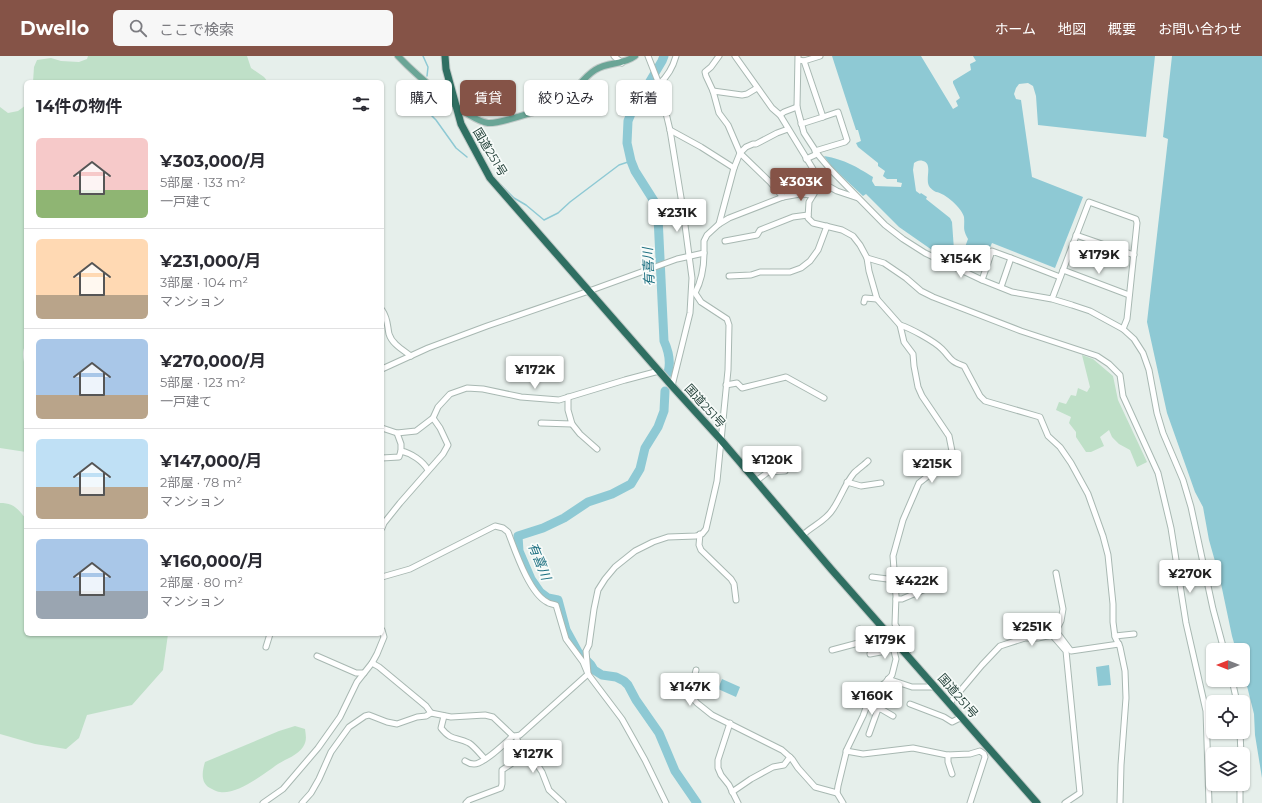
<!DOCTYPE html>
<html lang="ja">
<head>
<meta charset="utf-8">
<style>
	:root { --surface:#fff; --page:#f7f7f7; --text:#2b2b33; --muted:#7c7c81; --line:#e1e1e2; --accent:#855347 }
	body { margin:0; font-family:Montserrat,"Noto Sans JP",sans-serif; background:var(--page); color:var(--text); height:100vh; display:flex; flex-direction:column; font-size:15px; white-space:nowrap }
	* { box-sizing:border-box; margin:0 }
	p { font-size:13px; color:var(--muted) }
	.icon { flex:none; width:22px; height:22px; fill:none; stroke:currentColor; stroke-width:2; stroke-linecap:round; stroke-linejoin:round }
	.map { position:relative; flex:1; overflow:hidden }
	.side { position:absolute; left:24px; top:24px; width:360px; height:556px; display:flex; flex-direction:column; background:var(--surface); border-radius:6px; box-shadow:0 1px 3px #0004 }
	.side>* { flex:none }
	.guide { position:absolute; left:396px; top:24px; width:380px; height:36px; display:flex; gap:8px }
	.needle { width:26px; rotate:270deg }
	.tools { position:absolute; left:1206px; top:587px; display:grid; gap:8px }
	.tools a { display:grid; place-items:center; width:44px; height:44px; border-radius:6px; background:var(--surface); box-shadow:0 1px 3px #0004; font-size:20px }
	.price { position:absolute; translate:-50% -34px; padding:0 9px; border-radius:4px; background:#fff; color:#222; font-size:13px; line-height:26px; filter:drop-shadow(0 1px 2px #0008) }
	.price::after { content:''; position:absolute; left:50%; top:24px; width:12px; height:9px; margin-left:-6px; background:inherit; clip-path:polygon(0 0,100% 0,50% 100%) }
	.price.on { background:var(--accent); color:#fff }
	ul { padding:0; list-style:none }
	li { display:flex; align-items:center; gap:12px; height:100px; padding:0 12px }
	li+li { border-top:1px solid var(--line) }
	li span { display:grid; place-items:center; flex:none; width:112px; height:80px; border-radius:6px; color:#555 }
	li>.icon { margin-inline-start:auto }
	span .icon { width:48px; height:48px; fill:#fffc; stroke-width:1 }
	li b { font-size:17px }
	h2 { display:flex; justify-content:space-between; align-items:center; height:48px; padding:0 12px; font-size:17px }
	.pill { padding:0 14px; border-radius:6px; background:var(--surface); box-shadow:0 1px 3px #0004; font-size:14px; line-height:36px }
	.pill.on { background:var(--accent); color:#fff }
	header { display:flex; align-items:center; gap:24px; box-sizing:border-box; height:56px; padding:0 20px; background:var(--accent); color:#fff }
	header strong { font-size:19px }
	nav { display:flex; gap:22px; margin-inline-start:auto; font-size:14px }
	.search { width:280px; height:36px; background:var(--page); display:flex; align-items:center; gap:10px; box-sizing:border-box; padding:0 14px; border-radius:6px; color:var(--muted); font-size:15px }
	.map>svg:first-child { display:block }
</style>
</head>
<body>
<header>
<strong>Dwello</strong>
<div class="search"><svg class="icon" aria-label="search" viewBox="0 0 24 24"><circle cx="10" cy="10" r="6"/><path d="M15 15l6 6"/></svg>ここで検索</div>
<nav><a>ホーム</a><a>地図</a><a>概要</a><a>お問い合わせ</a></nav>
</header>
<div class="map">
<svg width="1262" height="747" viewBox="0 0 1262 747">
	<rect width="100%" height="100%" fill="#e6efeb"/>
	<!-- green -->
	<g fill="#bfe0c8">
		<polygon points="88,0 247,0 251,12 264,21 268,26 33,26 34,11 37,4 51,2 61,5 79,6 87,3"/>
		<path d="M 26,49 L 26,288 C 21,295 23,304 26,312 L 26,396 L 0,392 L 0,51 L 8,57 L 18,55 Z"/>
		<polygon points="1082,299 1093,303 1113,320 1118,344 1147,406 1137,411 1130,394 1119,388 1112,381 1109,374 1100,381 1104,390 1091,396 1086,396 1076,381 1076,376 1069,367 1071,361 1056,354 1059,346 1066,348 1071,339 1076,340 1078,332 1087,336 1090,331"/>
		<path d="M 0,447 C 14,447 18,453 26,463 L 26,578 L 168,578 L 163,614 L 132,649 L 87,659 L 79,682 L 66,693 L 35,688 L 0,678 Z"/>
		<path d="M 295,670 L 305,673 C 306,680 307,685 303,691 C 298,699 286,703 278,708 C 265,717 237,739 220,736 C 218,736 214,734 212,733 C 200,728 202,716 205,706 L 279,675 Z"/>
	</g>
	<!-- water -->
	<g fill="#8ec9d4">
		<path d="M 832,0 L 921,0 L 953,53 L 958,50 L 956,45 L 960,42 L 953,27 L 953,25 L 971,14 L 970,8 L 976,5 L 973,0 L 1155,0 L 1146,81 L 1038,69 L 1036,40 L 1033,30 L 1028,27 L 1019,28 L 1016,32 L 1014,38 L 1016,43 L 1021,44 L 1032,121 L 1083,141 L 1055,212 L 992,187 L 986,200 L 965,191 L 968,183 C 962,172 965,172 964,161 C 962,152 945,137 936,136 C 934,135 930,132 929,130 C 925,122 933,108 923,105 C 919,104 917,105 914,107 L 913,114 L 916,135 L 920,138 L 921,137 L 927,141 L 926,143 L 950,162 L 952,166 L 954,194 L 932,194 L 899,171 L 866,138 L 863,140 L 832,111 L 824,100 C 846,104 855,110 873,121 L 872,125 L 875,130 L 901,131 L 902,127 L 897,126 L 897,123 L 887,123 L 883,120 L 885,115 L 878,110 L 878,107 L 858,91 L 856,87 L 861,85 L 858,74 L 856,74 Z"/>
		<polygon points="1172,0 1262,0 1262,722 1255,679 1254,658 1243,614 1243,594 1236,594 1232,580 1220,523 1209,484 1203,451 1195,436 1167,357 1147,266 1168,83 1163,81"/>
		<polygon points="1109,609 1111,629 1098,630 1096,611"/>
		<polygon points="722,623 740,631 736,641 718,633"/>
	</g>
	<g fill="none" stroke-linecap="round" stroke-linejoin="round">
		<!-- stream -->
		<g stroke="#8ec9d4" stroke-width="1.5">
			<polyline points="423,0 428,11 427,20"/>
			<polyline points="424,34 426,54 436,64 456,92 467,101"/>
			<polyline points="501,129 514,142 526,149 544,164 558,157 570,146 619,109 631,105"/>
		</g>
		<!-- river -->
		<g stroke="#8ec9d4" stroke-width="9">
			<path d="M 664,0 L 662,5 L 646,32 L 636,45 L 628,65 L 627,87 L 631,105 L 635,115 L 654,145 L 658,161 L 664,285 C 669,296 671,306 668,317"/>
			<polyline points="665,335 664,355 658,371 645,392 640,413 631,428 612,438 588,446 564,462 543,472 518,480 519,495 531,523 540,536 548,542 558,544 566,574 578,596 591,609 594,614 602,619 616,621 624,625 628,629 636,644 659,677 675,715 697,747"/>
		</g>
		<!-- minor casing -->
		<g stroke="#a8b8b2" stroke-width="7">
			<g id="minor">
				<polyline points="614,0 622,7"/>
				<polyline points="648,0 659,28 670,74 683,154 692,222 690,257 672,330"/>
				<polyline points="719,0 711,11 705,16 706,20 713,35 719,57 728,69 740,97 770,126 783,141"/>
				<polyline points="735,0 772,52 780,59 821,126 837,135 858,142"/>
				<polyline points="798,0 797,51 804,77 819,100 830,113 885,169 903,183 925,197 982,224 1012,236 1052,243 1072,249 1090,255 1123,273 1127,263 1137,167 1136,163 1089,146 1052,243"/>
				<polyline points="799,4 804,5 823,61 838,56 847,84 845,86 815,95"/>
				<polyline points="804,5 820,0"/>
				<path d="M 659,28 C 668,20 673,11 676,0"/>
				<polyline points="713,35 742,39 747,38 757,32"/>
				<polyline points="780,59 784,56 797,51"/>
				<polyline points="801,68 823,61"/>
				<polyline points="670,74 701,91 734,112"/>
				<polyline points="806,103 817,98"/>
				<polyline points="821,126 809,146 808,162 813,167 842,174 853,180 860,189 867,202 869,215 877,243 900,269 904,286 913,298 914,310 918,331 922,340 949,380 952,395 947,405 919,427 903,464 893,500 896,540 895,568 909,593 906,597"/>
				<polyline points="719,168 734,112 740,97 746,91 753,88 756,88 777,77 788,73"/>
				<polyline points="1076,179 1134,199"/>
				<polyline points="725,185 757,179 760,174 793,161 808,159"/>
				<polyline points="867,202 884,207 906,222 921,235 933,241 1021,275 1097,300 1109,308 1120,319 1123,340 1158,417 1171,472 1186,567 1206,655 1209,747"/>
				<polyline points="1011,202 1060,221"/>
				<polyline points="1063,214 1129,239"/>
				<polyline points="729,220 751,219 760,216 790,216 801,212 810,205 818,194 827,170"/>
				<polyline points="982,224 992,195 1011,202 1001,231"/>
				<path d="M 695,237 C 702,224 704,211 704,197"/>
				<polyline points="864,246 865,242 877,243"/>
				<path d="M 382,254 C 388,263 387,268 389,278 C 392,288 403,294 411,300"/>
				<path d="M 900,269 C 910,272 934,285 942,293 C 951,302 949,305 964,310 L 980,340 L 985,345 L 1040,361 L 1048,380 L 1060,391 L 1071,407 L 1088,438 L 1103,480 L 1108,499 L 1113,548 L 1113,566 L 1115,581 L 1120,591 L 1125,615 L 1126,642 L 1121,709 L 1120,747"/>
				<polyline points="1123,273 1134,283 1143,297 1149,314 1157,357 1163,377 1183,424 1191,451 1213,553 1224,594"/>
				<polyline points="382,313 428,292 487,270 589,235 677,203 704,197 704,185 707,179 719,168 729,162 783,141 800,138 813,139"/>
				<polyline points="726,329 737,327 742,332 786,321 824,342"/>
				<polyline points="541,367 572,368 568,354 568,341"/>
				<polyline points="572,368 580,378 597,393"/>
				<polyline points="382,372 397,377 416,375 433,362 438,351 450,338 467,332 483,333 521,341 559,344 625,324 659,315"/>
				<path d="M 397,377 L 401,388 L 401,395 C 411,397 423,405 428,414"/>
				<polyline points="382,402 399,401 401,395"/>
				<polyline points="756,425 768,416 785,415"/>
				<polyline points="847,426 861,430 881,427"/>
				<polyline points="382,472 384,467 400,447 443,398 448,389 440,372 433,362"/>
				<polyline points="700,478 699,489 701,494 731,523 734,528 736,544"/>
				<path d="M 803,479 C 812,470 826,465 833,453 C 841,441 845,428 854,417 C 858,413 864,409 868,405"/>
				<path d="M 382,521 L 410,513 L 495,470 L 503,472 L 508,476 C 515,494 529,537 547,546 C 549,548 553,548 556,549 L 566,583 L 583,606 L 588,618 L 622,663 L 645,704 L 666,747"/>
				<polyline points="872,521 895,524"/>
				<polyline points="896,543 902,543 935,529"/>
				<polyline points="859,573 863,585"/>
				<polyline points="1056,575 1071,595 1119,588"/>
				<polyline points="1052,579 1066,595 1080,737 1065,747"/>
				<polyline points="1115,580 1134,578"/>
				<polyline points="266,591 270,578"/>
				<polyline points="832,594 877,582 888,592 895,589"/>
				<polyline points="870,598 886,595 888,592"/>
				<polyline points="317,600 356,617 364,617"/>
				<polyline points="372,607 379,611 426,650 431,657"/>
				<polyline points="696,614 690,639 697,647 712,659 782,694 792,703 798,712 815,731 837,737"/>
				<polyline points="588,618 586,595 589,589 594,553 598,534 605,523 615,511 635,495 653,486 668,481 696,480 702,478 706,473 717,425 728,314 729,269 727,263 701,246 695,237 692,236"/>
				<polyline points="888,623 912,631 935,631"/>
				<polyline points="1232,624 1237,646"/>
				<polyline points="950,647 982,609 1000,590 1025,582 1038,582 1052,579 1056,575 1061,565 1063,553 1056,517"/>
				<polyline points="910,648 944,661 952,666 962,661"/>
				<polyline points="881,653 893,660"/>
				<path d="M 444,660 L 441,672 C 452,686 456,680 469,687 C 475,691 480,698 485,703"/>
				<polyline points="730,667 718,704 718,712 721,719 729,729 738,747"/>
				<polyline points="1240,676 1241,698"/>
				<polyline points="869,678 878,653 881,653 882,643 880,631"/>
				<polyline points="516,680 520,679 588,618"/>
				<polyline points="846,695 863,698 913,692 947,699 970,698 980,695 984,698 985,701 970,747"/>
				<polyline points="948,699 948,706 952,718"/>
				<path d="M 465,705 C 468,707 471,708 474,708 C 484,708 505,687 513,680"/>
				<polyline points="732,736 751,723 773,711 784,709 790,701"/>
				<polyline points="263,747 283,733 318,692 340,661 357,626 372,607 377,598 384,581 382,574"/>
				<polyline points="302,747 311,737 319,723 331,696 349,671 365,660 369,659 387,666 397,668 417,661 426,660 431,657 451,661 485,659 493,661 513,680 516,680 518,686 531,699 542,716 549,734 563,747"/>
				<polyline points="466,747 469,744 501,732 502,728 502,714 511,708 524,692"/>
				<polyline points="843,747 837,737 838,730 847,693 863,660 872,636 885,627 892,619 896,603 893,591"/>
				<polyline points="1240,747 1240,728"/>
			</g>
		</g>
		<!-- major casing -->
		<g stroke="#c2cac8" stroke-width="8">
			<path id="major" d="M 398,0 C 414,17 467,64 488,67 C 499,68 552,51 562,45 C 574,38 582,22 595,14 C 609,5 621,10 635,0"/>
		</g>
		<!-- highway casing -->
		<g stroke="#c2cac8" stroke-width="9">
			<polyline id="highway" points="445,0 446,13 461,68 490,122 672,330 721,384 831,513 1037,747"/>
		</g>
		<!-- minor -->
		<use href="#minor" stroke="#fff" stroke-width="5"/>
		<!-- major -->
		<use href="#major" stroke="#6aa596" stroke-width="6"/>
		<!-- highway -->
		<use href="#highway" stroke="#2f6f62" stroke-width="7"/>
	</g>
	<g text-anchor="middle" stroke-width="3.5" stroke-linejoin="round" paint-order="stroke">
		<!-- street labels -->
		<g font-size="12" fill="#24423a" stroke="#f7fbf9">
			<text transform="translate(490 96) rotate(59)" y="4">国道251号</text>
			<text transform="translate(705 350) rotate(48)" y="4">国道251号</text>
			<text transform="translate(958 640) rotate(49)" y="4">国道251号</text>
		</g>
		<!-- water labels -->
		<g font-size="13" font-style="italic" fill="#1c6f80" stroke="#f7fbf9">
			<text transform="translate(648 211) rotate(-93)" y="5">有喜川</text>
			<text transform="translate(540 505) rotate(68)" y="5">有喜川</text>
		</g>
	</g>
</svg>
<div class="tools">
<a><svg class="needle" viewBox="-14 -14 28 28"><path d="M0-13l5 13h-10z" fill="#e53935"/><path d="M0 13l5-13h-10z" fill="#7c7c81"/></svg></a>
<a><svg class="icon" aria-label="locate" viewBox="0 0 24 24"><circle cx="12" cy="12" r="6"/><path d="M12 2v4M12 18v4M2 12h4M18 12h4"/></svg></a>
<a><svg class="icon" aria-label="layers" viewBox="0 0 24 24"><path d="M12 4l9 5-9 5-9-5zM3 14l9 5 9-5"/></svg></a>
</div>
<b class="price on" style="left:801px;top:146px">¥303K</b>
<b class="price" style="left:677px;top:177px">¥231K</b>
<b class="price" style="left:1099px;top:219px">¥179K</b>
<b class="price" style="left:961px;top:223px">¥154K</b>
<b class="price" style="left:535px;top:334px">¥172K</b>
<b class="price" style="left:772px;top:424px">¥120K</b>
<b class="price" style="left:932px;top:428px">¥215K</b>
<b class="price" style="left:1190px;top:538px">¥270K</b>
<b class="price" style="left:917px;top:545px">¥422K</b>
<b class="price" style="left:1032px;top:591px">¥251K</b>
<b class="price" style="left:885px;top:604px">¥179K</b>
<b class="price" style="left:690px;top:651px">¥147K</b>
<b class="price" style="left:872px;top:660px">¥160K</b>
<b class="price" style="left:533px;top:718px">¥127K</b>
<div class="guide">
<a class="pill">購入</a>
<a class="pill on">賃貸</a>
<a class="pill">絞り込み</a>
<a class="pill">新着</a>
</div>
<section class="side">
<h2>14件の物件<svg class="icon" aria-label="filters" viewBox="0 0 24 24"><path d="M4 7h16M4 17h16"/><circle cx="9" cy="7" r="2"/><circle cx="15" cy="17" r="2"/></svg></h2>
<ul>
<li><span style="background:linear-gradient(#f6c9c9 65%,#8fb573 0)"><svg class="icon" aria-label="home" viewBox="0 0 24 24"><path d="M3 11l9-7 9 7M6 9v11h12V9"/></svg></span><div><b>¥303,000/月</b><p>5部屋 · 133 m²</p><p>一戸建て</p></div></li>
<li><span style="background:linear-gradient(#ffd9b3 70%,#b9a48a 0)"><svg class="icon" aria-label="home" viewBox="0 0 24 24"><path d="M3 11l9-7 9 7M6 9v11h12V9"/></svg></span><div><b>¥231,000/月</b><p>3部屋 · 104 m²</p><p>マンション</p></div></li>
<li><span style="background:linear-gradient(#a9c7e8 70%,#b9a48a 0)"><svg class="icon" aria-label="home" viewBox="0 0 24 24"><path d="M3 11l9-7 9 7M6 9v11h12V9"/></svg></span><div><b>¥270,000/月</b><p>5部屋 · 123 m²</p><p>一戸建て</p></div></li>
<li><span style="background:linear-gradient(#bfe0f5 60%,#b9a48a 0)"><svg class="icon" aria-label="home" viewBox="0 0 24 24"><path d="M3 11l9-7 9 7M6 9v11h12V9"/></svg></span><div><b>¥147,000/月</b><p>2部屋 · 78 m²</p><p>マンション</p></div></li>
<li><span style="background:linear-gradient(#a9c7e8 65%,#9aa5b1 0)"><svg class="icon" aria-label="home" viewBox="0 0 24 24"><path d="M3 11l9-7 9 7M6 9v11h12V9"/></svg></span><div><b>¥160,000/月</b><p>2部屋 · 80 m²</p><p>マンション</p></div></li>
</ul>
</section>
</div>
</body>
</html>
